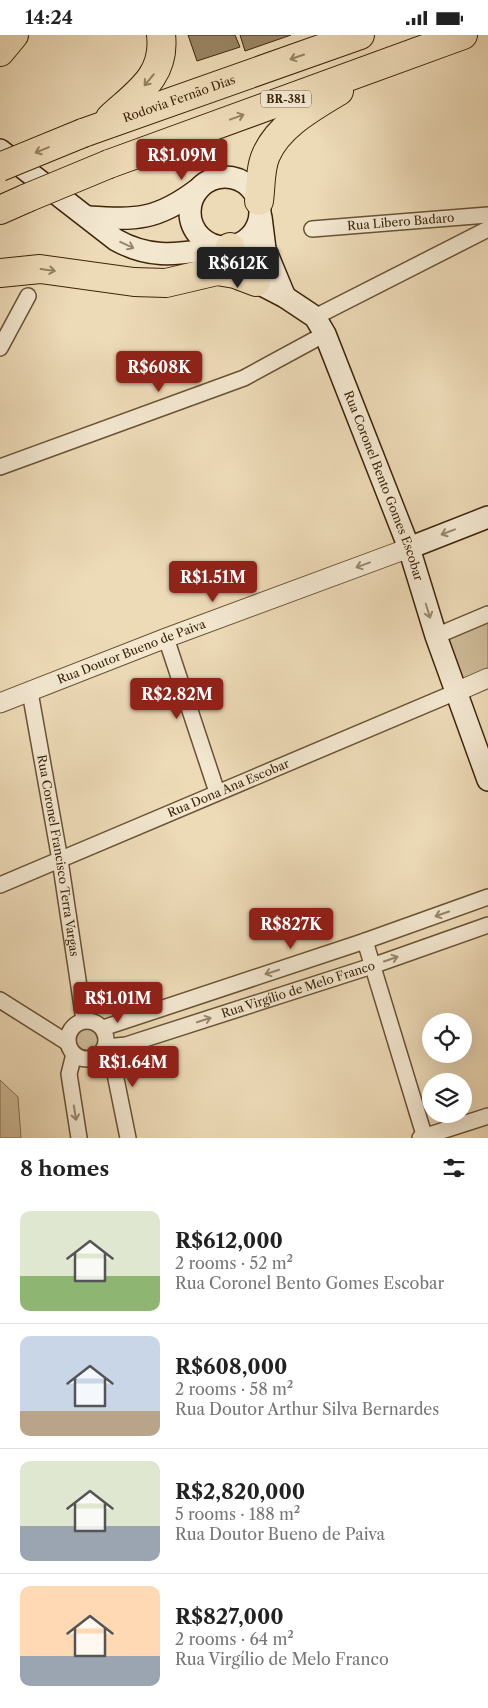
<!DOCTYPE html>
<html lang="en">
<head>
<meta charset="utf-8">
<style>
	:root { --surface:#fff; --page:#f6f6f6; --text:#222; --muted:#767676; --line:#e0e0e0; --accent:#8f2418 }
	body { margin:0; font-family:"Libre Caslon Text",serif; background:var(--page); color:var(--text); height:100vh; display:flex; flex-direction:column; font-size:19px; white-space:nowrap }
	* { box-sizing:border-box; margin:0 }
	p { font-size:16px; color:var(--muted) }
	.icon { flex:none; width:28px; height:28px; fill:none; stroke:currentColor; stroke-width:2; stroke-linecap:round; stroke-linejoin:round }
	.map { position:relative; height:1103px; overflow:hidden }
	.sheet { display:flex; flex-direction:column; background:var(--surface); flex:1 }
	.sheet>* { flex:none }
	.tools { position:absolute; left:422px; top:978px; display:grid; gap:10px }
	.tools a { display:grid; place-items:center; width:50px; height:50px; border-radius:50%; background:var(--surface); box-shadow:0 5px 20px #0002; font-size:25px }
	.price { position:absolute; translate:-50% -42px; padding:0 11px; border-radius:5px; background:var(--accent); color:#fff; font-size:16px; line-height:32px; filter:drop-shadow(0 1px 2px #0008) }
	.price::after { content:''; position:absolute; left:50%; top:30px; width:15px; height:11px; margin-left:-8px; background:inherit; clip-path:polygon(0 0,100% 0,50% 100%) }
	.price.active { background:#222; color:#fff }
	ul { padding:0; list-style:none }
	li { display:flex; align-items:center; gap:15px; height:125px; padding:0 20px }
	li+li { border-top:1px solid var(--line) }
	li span { display:grid; place-items:center; flex:none; width:140px; height:100px; border-radius:10px; color:#555 }
	li>.icon { margin-inline-start:auto }
	span .icon { width:60px; height:60px; fill:#fffc; stroke-width:1 }
	li b { font-size:21px }
	h2 { display:flex; justify-content:space-between; align-items:center; height:60px; padding:0 20px; font-size:21px }
	.status { display:flex; justify-content:space-between; align-items:center; height:35px; padding:0 25px; background:var(--surface); direction:ltr }
	.status svg { height:14px; fill:currentColor }
	.map>svg:first-child { display:block }
</style>
</head>
<body>
<div class="status"><b>14:24</b><svg viewBox="0 0 49 12"><path d="M0 12V9h3v3zM5 12V6h3v6zM10 12V3h3v9zM15 12V0h3v12zM26 1h20v11H26zM47 4h2v5h-2z"/></svg></div>
<div class="map">
<svg width="488" height="1103" viewBox="0 0 488 1103">
	<rect width="100%" height="100%" fill="#eddab7"/>
	<filter id="stains"><feTurbulence type="fractalNoise" baseFrequency=".004" numOctaves="4"/><feColorMatrix values="0 0 0 0 .2 0 0 0 0 .09 0 0 0 0 .02 0 0 0 .5 -.17"/></filter>
	<radialGradient id="worn" r=".72"><stop offset=".6" stop-color="#630" stop-opacity="0"/><stop offset="1" stop-color="#630" stop-opacity=".3"/></radialGradient>
	<!-- green -->
	<g fill="#cfbb99" stroke="#867051">
		<polygon points="488,581 488,637 457,649 440,603"/>
		<circle cx="87" cy="1004" r="11"/>
		<polygon points="0,1045 18,1062 21,1103 0,1103"/>
	</g>
	<!-- building -->
	<g fill="#998363" stroke="#3d2509">
		<polygon points="188,0 235,0 240,12 197,26"/>
		<polygon points="240,0 291,0 245,16"/>
	</g>
	<g fill="none" stroke-linecap="round" stroke-linejoin="round">
		<!-- minor casing -->
		<g stroke="#695234" stroke-width="18">
			<g id="minor">
				<path id="s1" d="M 312,194 L 488,180"/>
				<polyline points="315,282 488,194"/>
				<polyline points="0,313 28,261"/>
				<polyline points="0,432 244,343 325,299"/>
				<polyline points="436,601 488,579"/>
				<polyline points="166,603 217,757"/>
				<path id="s2" d="M 30,657 L 60,825 L 84,985"/>
				<path id="s3" d="M 0,850 L 456,657"/>
				<polyline points="365,906 425,1103"/>
				<polyline points="0,965 68,1008"/>
				<circle cx="87" cy="1005" r="19"/>
				<polyline points="103,993 365,906 488,862"/>
				<path id="s4" d="M 106,1012 L 126,1010 L 372,931 L 488,890"/>
				<polyline points="105,1015 114,1034 128,1103"/>
				<polyline points="74,1019 69,1039 79,1103"/>
				<polyline points="420,1103 488,1081"/>
			</g>
		</g>
		<!-- tertiary casing -->
		<g stroke="#695234" stroke-width="21">
			<g id="tertiary">
				<polyline points="456,657 488,643"/>
				<path id="s5" d="M 0,668 L 166,603 L 409,513"/>
			</g>
		</g>
		<!-- secondary casing -->
		<g stroke="#3d2509" stroke-width="24">
			<g id="secondary">
				<path d="M 0,115 L 116,205 C 154,226 181,218 222,213"/>
				<circle cx="225" cy="177" r="35"/>
				<path d="M 88,182 C 137,185 157,185 197,155"/>
				<polyline points="261,182 265,214 285,262"/>
				<path id="s6" d="M 246,236 L 256,247 L 285,262 L 315,282 L 325,299 L 409,513 L 436,601 L 488,745"/>
				<polyline points="409,513 488,482"/>
			</g>
		</g>
		<!-- motorway casing -->
		<g stroke="#3d2509" stroke-width="30">
			<g id="motorway">
				<polyline points="0,17 14,0"/>
				<path d="M 110,83 C 137,58 166,41 161,0"/>
				<path id="s7" d="M 83,98 L 360,0"/>
				<polyline points="109,129 463,0"/>
				<path d="M 259,166 C 261,152 260,133 266,120 C 279,90 313,72 339,56"/>
				<polyline points="0,175 27,163"/>
				<polyline points="217,236 226,224 230,212"/>
				<polyline points="0,238 40,234 134,247 166,248 217,236 235,239 256,247"/>
			</g>
		</g>
		<!-- minor -->
		<use href="#minor" stroke="#f3e7d0" stroke-width="15"/>
		<!-- tertiary -->
		<use href="#tertiary" stroke="#f3e7d0" stroke-width="19"/>
		<!-- secondary -->
		<use href="#secondary" stroke="#f3e7d0" stroke-width="21"/>
		<!-- motorway -->
		<use href="#motorway" stroke="#eddab7" stroke-width="28"/>
		<!-- motorway-bridge casing -->
		<g stroke="#3d2509" stroke-width="30" stroke-linecap="butt">
			<g id="motorway-bridge">
				<polyline points="0,132 83,98"/>
				<polyline points="27,163 109,129"/>
			</g>
		</g>
		<!-- motorway-bridge -->
		<use href="#motorway-bridge" stroke="#eddab7" stroke-width="28"/>
	</g>
	<!-- one-way arrows -->
	<defs><path id="oneway-shaft" d="M-6 0H5M1.5-3L5.5 0L1.5 3" fill="none" stroke-width="1.6" stroke-linecap="round" stroke-linejoin="round" transform="scale(1.25)"/></defs>
	<g stroke="#958060">
		<use href="#oneway-shaft" transform="translate(297 22) rotate(161)"/>
		<use href="#oneway-shaft" transform="translate(149 45) rotate(130)"/>
		<use href="#oneway-shaft" transform="translate(237 82) rotate(-20)"/>
		<use href="#oneway-shaft" transform="translate(42 115) rotate(158)"/>
		<use href="#oneway-shaft" transform="translate(48 235) rotate(8)"/>
	</g>
	<g stroke="#98866c">
		<use href="#oneway-shaft" transform="translate(127 210) rotate(25)"/>
		<use href="#oneway-shaft" transform="translate(448 497) rotate(159)"/>
		<use href="#oneway-shaft" transform="translate(363 530) rotate(160)"/>
		<use href="#oneway-shaft" transform="translate(428 576) rotate(73)"/>
		<use href="#oneway-shaft" transform="translate(442 879) rotate(161)"/>
		<use href="#oneway-shaft" transform="translate(391 924) rotate(-19)"/>
		<use href="#oneway-shaft" transform="translate(272 937) rotate(162)"/>
		<use href="#oneway-shaft" transform="translate(204 985) rotate(-18)"/>
		<use href="#oneway-shaft" transform="translate(75 1078) rotate(81)"/>
	</g>
	<g text-anchor="middle" stroke-width="4.5" stroke-linejoin="round" paint-order="stroke">
		<!-- shield labels -->
		<rect fill="#f3e7d0" stroke="#745f45" stroke-width="1" x="261" y="55.5" width="50" height="17" rx="4"/>
		<g font-size="11" font-weight="bold" fill="#3d2509">
			<text x="286" y="68">BR-381</text>
		</g>
		<!-- street labels -->
		<g font-size="12" fill="#3d2509" stroke="#f3e7d0">
			<text dy="4" stroke="none"><textPath href="#s7" startOffset="102">Rodovia Fernão Dias</textPath></text>
			<text dy="4" stroke="none"><textPath href="#s1" startOffset="89">Rua Libero Badaro</textPath></text>
			<text dy="4" stroke="none"><textPath href="#s6" startOffset="266">Rua Coronel Bento Gomes Escobar</textPath></text>
			<text dy="4" stroke="none"><textPath href="#s5" startOffset="141">Rua Doutor Bueno de Paiva</textPath></text>
			<text dy="4" stroke="none"><textPath href="#s3" startOffset="248">Rua Dona Ana Escobar</textPath></text>
			<text dy="4" stroke="none"><textPath href="#s2" startOffset="166">Rua Coronel Francisco Terra Vargas</textPath></text>
			<text dy="4" stroke="none"><textPath href="#s4" startOffset="201">Rua Virgílio de Melo Franco</textPath></text>
		</g>
	</g>
	<rect width="100%" height="100%" filter="url(#stains)"/>
	<rect width="100%" height="100%" fill="url(#worn)"/>
</svg>
<div class="tools">
<a><svg class="icon" aria-label="locate" viewBox="0 0 24 24"><circle cx="12" cy="12" r="6"/><path d="M12 2v4M12 18v4M2 12h4M18 12h4"/></svg></a>
<a><svg class="icon" aria-label="layers" viewBox="0 0 24 24"><path d="M12 4l9 5-9 5-9-5zM3 14l9 5 9-5"/></svg></a>
</div>
<b class="price" style="left:182px;top:146px">R$1.09M</b>
<b class="price active" style="left:238px;top:254px">R$612K</b>
<b class="price" style="left:159px;top:358px">R$608K</b>
<b class="price" style="left:213px;top:568px">R$1.51M</b>
<b class="price" style="left:177px;top:685px">R$2.82M</b>
<b class="price" style="left:291px;top:915px">R$827K</b>
<b class="price" style="left:118px;top:989px">R$1.01M</b>
<b class="price" style="left:133px;top:1053px">R$1.64M</b>
</div>
<section class="sheet">
<h2>8 homes<svg class="icon" aria-label="filters" viewBox="0 0 24 24"><path d="M4 7h16M4 17h16"/><circle cx="9" cy="7" r="2"/><circle cx="15" cy="17" r="2"/></svg></h2>
<ul>
<li><span style="background:linear-gradient(#dfe7d0 65%,#8fb573 0)"><svg class="icon" aria-label="home" viewBox="0 0 24 24"><path d="M3 11l9-7 9 7M6 9v11h12V9"/></svg></span><div><b>R$612,000</b><p>2 rooms · 52 m²</p><p>Rua Coronel Bento Gomes Escobar</p></div></li>
<li><span style="background:linear-gradient(#c9d6e8 75%,#b9a48a 0)"><svg class="icon" aria-label="home" viewBox="0 0 24 24"><path d="M3 11l9-7 9 7M6 9v11h12V9"/></svg></span><div><b>R$608,000</b><p>2 rooms · 58 m²</p><p>Rua Doutor Arthur Silva Bernardes</p></div></li>
<li><span style="background:linear-gradient(#dfe7d0 65%,#9aa5b1 0)"><svg class="icon" aria-label="home" viewBox="0 0 24 24"><path d="M3 11l9-7 9 7M6 9v11h12V9"/></svg></span><div><b>R$2,820,000</b><p>5 rooms · 188 m²</p><p>Rua Doutor Bueno de Paiva</p></div></li>
<li><span style="background:linear-gradient(#ffd9b3 70%,#9aa5b1 0)"><svg class="icon" aria-label="home" viewBox="0 0 24 24"><path d="M3 11l9-7 9 7M6 9v11h12V9"/></svg></span><div><b>R$827,000</b><p>2 rooms · 64 m²</p><p>Rua Virgílio de Melo Franco</p></div></li>
</ul>
</section>
</body>
</html>
